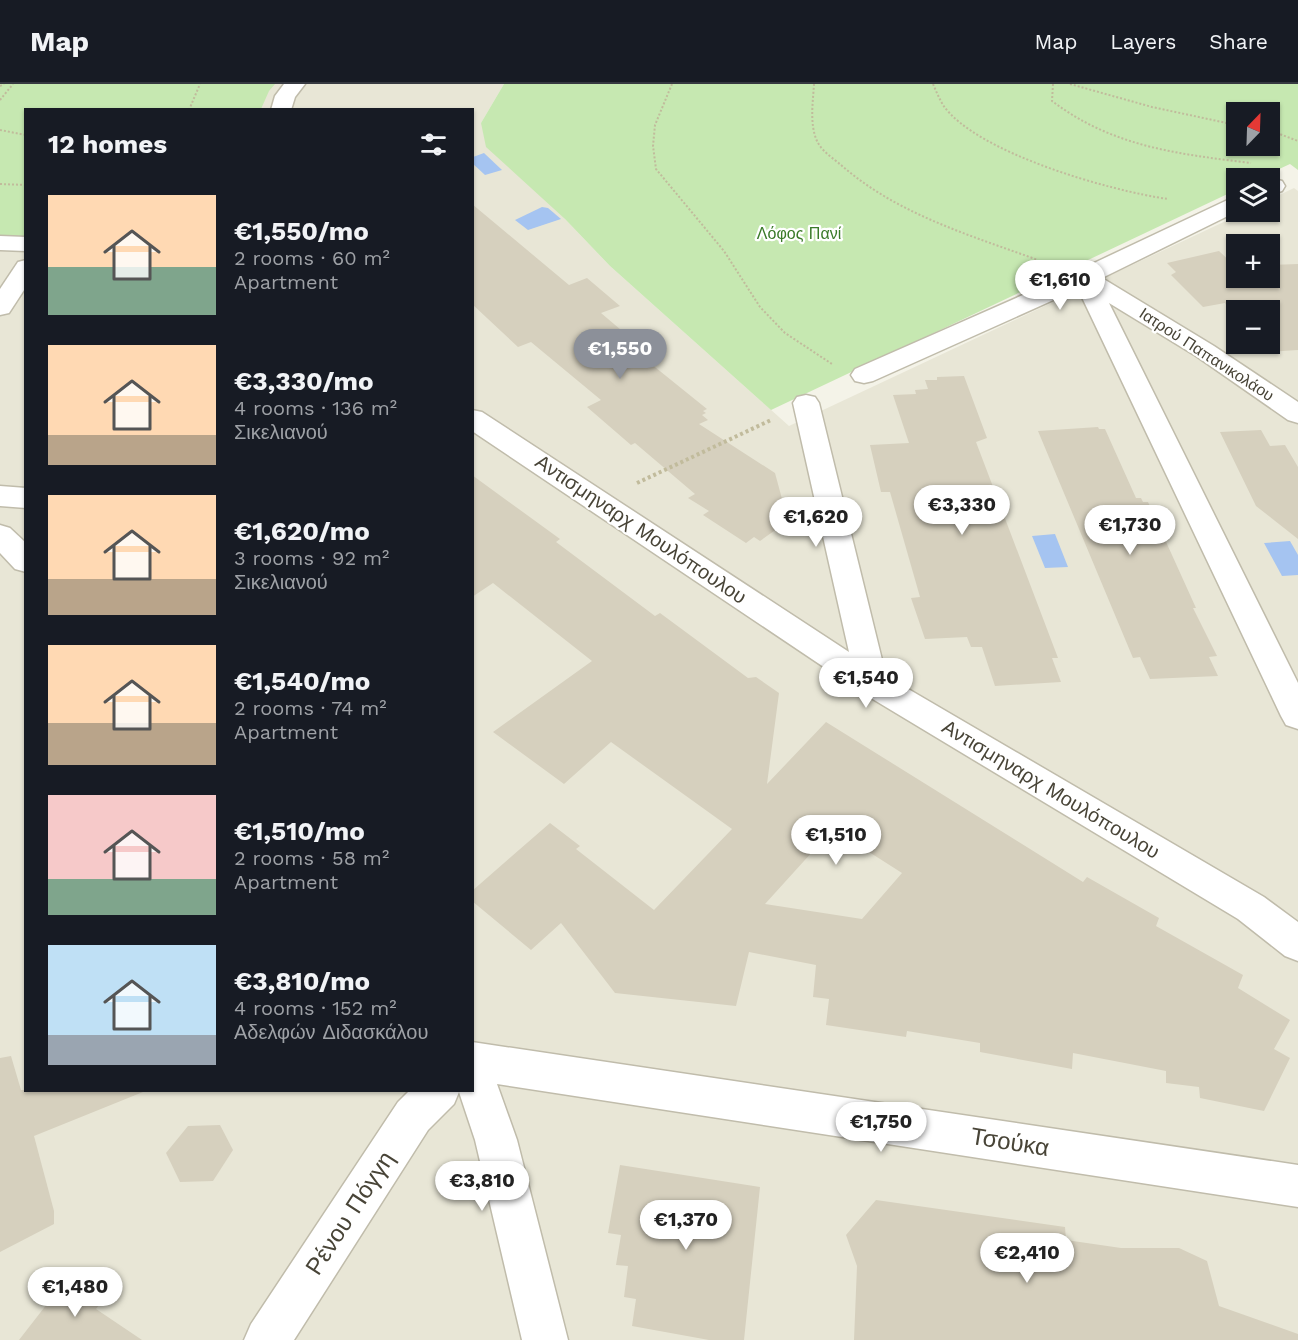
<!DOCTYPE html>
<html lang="en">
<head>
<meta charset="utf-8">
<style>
	:root { --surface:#171b24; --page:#20242c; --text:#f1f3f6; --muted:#9ea1a6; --line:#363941; --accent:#8c9099 }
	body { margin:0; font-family:"Work Sans",sans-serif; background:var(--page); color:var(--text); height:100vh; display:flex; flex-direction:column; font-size:22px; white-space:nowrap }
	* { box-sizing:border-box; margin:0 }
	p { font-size:20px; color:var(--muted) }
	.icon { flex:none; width:33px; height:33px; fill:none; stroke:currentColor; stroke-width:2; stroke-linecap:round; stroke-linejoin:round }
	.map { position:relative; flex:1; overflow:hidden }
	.sheet { position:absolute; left:24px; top:24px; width:450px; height:984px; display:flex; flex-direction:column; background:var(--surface); border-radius:0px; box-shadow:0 2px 4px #0004 }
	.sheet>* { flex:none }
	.needle { width:39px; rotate:23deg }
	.fabs { position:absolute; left:1226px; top:18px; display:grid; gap:12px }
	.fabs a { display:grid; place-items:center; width:54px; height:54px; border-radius:0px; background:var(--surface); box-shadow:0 2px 4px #0004; font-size:30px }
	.price { position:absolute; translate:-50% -51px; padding:0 14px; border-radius:21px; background:#fff; color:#222; font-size:20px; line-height:39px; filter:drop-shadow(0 2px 3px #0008) }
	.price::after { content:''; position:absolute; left:50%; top:36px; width:18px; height:14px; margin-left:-9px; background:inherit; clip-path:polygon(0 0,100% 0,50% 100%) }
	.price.active { background:var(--accent); color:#fff }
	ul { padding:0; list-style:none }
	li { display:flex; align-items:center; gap:18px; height:150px; padding:0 24px }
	li span { display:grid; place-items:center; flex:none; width:168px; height:120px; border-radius:0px; color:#555 }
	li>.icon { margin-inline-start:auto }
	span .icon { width:72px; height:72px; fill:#fffc; stroke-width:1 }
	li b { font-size:26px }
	h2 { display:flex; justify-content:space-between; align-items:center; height:72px; padding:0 24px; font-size:26px }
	header { display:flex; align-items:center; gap:36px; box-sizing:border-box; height:84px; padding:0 30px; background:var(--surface); border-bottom:2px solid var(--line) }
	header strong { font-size:28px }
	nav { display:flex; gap:33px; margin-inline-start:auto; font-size:21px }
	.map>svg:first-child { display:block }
</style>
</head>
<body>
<header>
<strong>Map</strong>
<nav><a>Map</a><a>Layers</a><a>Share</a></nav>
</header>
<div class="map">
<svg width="1298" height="1256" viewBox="0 0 1298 1256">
	<rect width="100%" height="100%" fill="#f4f3e8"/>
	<!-- residential -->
	<path fill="#e8e6d6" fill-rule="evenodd" d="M 0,0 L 504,0 L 481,39 L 565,135 L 610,182 L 789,342 L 1245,128 L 1269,128 L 1269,116 L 1294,104 L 1298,107 L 1298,1256 L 0,1256 ZM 26,26 L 472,26 L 472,1006 L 26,1006 ZM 1236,160 L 1269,160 L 1269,194 L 1236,194 ZM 1236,226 L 1269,226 L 1269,260 L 1236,260 Z"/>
	<!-- green -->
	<g fill="#c6e8b1" fill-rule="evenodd">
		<polygon points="0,0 275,0 269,7 261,25 26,26 25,154 0,153"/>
		<path d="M 504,0 L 1298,0 L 1298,86 L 1290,80 L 1260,94 L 1236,94 L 1236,106 L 771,326 L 610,182 L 565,135 L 486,63 L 481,39 ZM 1236,28 L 1269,28 L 1269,62 L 1236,62 Z"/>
	</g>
	<!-- water -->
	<g fill="#a5c4f1">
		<polygon points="484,69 502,86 485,91 472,79 473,73"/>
		<polygon points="542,123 548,124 561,135 528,146 515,136"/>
		<polygon points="1055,450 1068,483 1045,484 1032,452"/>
		<polygon points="1290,457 1298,471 1298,491 1282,492 1264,459"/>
	</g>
	<!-- building -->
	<g fill="#d6d0be" fill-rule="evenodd">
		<polygon points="472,120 569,201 587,194 620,222 601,229 647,268 640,271 707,325 703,327 706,329 702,331 708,336 699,340 775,389 788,437 760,457 754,453 746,459 703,431 709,427 688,414 695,410 635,359 631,361 587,323 601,316 531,258 518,263 472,220"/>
		<polygon points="1219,167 1236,183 1236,194 1269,194 1269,181 1298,180 1298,266 1253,269 1248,260 1269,260 1269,226 1236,226 1236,238 1225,219 1203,223 1171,191 1176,188 1167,179"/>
		<polygon points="964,292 987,354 976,358 1058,574 1052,574 1061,598 995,602 982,563 971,563 967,553 925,555 911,514 920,513 890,408 881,408 870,361 909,359 893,311 916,310 915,306 928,305 925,296 937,296 937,293"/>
		<polygon points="1098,343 1099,345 1105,345 1136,414 1141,414 1143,418 1148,418 1196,524 1193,524 1217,572 1209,573 1218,592 1150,595 1140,573 1133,574 1038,347"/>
		<polygon points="1261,346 1270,362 1285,361 1298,383 1298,455 1256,422 1220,348"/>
		<path d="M 472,391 L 560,455 L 556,458 L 655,532 L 660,529 L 748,594 L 756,593 L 779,609 L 767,700 L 826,638 L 1083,798 L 1087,793 L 1159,834 L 1156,842 L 1243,891 L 1238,904 L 1290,936 L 1274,965 L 1290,974 L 1264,1027 L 1200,1014 L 1199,1003 L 1166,999 L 1166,987 L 1073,969 L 1072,985 L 980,968 L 980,959 L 907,947 L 906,953 L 826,941 L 829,915 L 813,913 L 816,881 L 749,868 L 736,922 L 615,909 L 561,839 L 531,866 L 472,817 L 472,807 L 550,739 L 580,762 L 576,765 L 654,826 L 732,745 L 611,658 L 564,700 L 493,648 L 592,577 L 493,499 L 472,513 ZM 833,745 L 902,789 L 862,835 L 765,820 Z"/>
		<polygon points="11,972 21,1006 143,1008 34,1052 54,1127 54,1140 0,1168 0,974"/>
		<polygon points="220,1041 233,1066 213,1097 180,1098 166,1069 188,1042"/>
		<polygon points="620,1081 760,1103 744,1256 709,1256 632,1242 636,1215 624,1213 628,1182 616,1181 621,1151 608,1149"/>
		<polygon points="876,1116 1065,1143 1066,1156 1121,1164 1179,1164 1207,1177 1219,1222 1298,1250 1298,1256 854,1256 857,1182 846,1151"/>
		<polygon points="68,1193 103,1216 96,1225 142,1256 19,1256"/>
	</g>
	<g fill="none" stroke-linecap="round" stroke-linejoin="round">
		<!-- street casing -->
		<g stroke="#c0bcab" stroke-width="3">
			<g id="street">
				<polygon points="284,0 305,0 295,13 291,26 271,26 275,12"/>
				<polygon points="1274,95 1282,97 1285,102 1282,107 1269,111 1269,97"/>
				<polygon points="1236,112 1236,128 1102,194 1214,262 1298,318 1298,339 1288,336 1196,272 1109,219 1298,599 1298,645 1286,641 1281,632 1078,205 873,297 864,299 855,297 851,291 855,285 1075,188"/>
				<polygon points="0,152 26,153 26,167 0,166"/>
				<polygon points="26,176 26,203 9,229 0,231 0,205 18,178"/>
				<polygon points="806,311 815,313 819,319 886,592 1264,813 1298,838 1298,877 1285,872 1238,835 861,608 472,347 472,326 482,328 849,568 793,319 797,313"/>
				<polygon points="0,402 26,404 26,424 0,422"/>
				<polygon points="0,441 10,444 26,459 26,488 15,485 0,469"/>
				<polygon points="472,958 1298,1081 1298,1123 497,1000 517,1056 568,1256 522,1256 475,1056 459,1008 454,1020 428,1046 294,1256 244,1256 251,1240 398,1018 410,1006 472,1006"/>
			</g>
		</g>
		<!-- path-far1 -->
		<g stroke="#c1bb9c" stroke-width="2" stroke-dasharray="2 2" stroke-linecap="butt">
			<polyline points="672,0 655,41 653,62 656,85 724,167 760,223 785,249 832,280"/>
			<path d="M 814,0 C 813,18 809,42 818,59 C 823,68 834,75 841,81 C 897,130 969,151 1038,176"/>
			<path d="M 933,0 C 936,7 939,14 943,21 C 976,69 1111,107 1168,115"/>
			<path d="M 1053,0 L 1052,17 C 1113,63 1178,70 1251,79"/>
			<polyline points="1070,0 1152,23 1236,41"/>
			<polyline points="0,2 4,0"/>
			<polyline points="0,16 13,0"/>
			<polyline points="189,26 200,0"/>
			<polyline points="0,46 26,51"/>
			<polyline points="1269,46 1298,57"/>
			<polyline points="0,100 26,101"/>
		</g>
		<!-- path -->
		<polyline stroke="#c1bb9c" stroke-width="4" stroke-dasharray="3 3" stroke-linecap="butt" points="637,399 771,336"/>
		<!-- street -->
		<use href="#street" fill="#fff" fill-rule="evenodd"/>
	</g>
	<g text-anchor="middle" stroke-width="4.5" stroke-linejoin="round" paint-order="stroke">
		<!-- far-park labels -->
		<g font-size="16" fill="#3a7a29" stroke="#fff">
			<text x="799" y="155">Λόφος Πανί</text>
		</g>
		<!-- far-street labels -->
		<g font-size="16" fill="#484437" stroke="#fff">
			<text transform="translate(1207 270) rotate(33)" y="6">Ιατρού Παπανικολάου</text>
		</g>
		<!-- street labels -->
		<g font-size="20" fill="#484437" stroke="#fff">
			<text transform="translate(641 445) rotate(34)" y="7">Αντισμηναρχ Μουλόπουλου</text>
			<text transform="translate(1051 705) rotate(31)" y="7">Αντισμηναρχ Μουλόπουλου</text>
		</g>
		<!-- near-street labels -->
		<g font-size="24" fill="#484437" stroke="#fff">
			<text transform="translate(1010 1058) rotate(9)" y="8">Τσούκα</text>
			<text transform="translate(350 1129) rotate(-57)" y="8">Ρένου Πόγγη</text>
		</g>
	</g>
</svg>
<div class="fabs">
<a><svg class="needle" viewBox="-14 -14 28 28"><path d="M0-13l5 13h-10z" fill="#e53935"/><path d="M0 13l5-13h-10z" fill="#9ea1a6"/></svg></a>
<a><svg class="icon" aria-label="layers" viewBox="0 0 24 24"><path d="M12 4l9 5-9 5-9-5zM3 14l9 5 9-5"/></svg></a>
<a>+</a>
<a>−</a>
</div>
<b class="price" style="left:1060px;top:227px">€1,610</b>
<b class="price active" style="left:620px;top:296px">€1,550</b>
<b class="price" style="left:962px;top:452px">€3,330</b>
<b class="price" style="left:816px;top:464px">€1,620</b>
<b class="price" style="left:1130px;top:472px">€1,730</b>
<b class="price" style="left:866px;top:625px">€1,540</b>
<b class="price" style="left:836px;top:782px">€1,510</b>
<b class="price" style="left:881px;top:1069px">€1,750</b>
<b class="price" style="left:482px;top:1128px">€3,810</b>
<b class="price" style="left:686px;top:1167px">€1,370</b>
<b class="price" style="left:1027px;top:1200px">€2,410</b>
<b class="price" style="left:75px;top:1234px">€1,480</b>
<section class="sheet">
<h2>12 homes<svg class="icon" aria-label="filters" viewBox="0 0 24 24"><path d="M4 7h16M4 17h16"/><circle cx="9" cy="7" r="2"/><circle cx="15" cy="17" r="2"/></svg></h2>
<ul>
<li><span style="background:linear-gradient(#ffd9b3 60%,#7fa58c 0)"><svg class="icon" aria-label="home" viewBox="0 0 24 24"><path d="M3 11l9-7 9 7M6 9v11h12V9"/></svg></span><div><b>€1,550/mo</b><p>2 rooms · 60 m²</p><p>Apartment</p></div></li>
<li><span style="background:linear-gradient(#ffd9b3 75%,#b9a48a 0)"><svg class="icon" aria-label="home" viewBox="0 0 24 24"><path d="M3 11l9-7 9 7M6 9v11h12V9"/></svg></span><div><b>€3,330/mo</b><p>4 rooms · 136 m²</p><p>Σικελιανού</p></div></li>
<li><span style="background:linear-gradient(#ffd9b3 70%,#b9a48a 0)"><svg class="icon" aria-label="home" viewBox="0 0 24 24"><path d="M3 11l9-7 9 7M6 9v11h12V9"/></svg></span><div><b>€1,620/mo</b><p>3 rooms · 92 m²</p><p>Σικελιανού</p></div></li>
<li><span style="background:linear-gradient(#ffd9b3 65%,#b9a48a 0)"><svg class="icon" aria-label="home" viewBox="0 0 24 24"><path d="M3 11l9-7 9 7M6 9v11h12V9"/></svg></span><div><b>€1,540/mo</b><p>2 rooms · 74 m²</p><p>Apartment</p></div></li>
<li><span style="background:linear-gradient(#f6c9c9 70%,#7fa58c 0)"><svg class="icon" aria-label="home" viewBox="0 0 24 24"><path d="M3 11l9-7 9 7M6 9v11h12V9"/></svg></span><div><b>€1,510/mo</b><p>2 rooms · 58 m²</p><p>Apartment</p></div></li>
<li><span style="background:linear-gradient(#bfe0f5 75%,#9aa5b1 0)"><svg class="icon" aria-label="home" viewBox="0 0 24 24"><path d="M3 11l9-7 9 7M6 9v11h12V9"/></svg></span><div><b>€3,810/mo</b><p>4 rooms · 152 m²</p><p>Αδελφών Διδασκάλου</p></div></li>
</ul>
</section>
</div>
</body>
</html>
